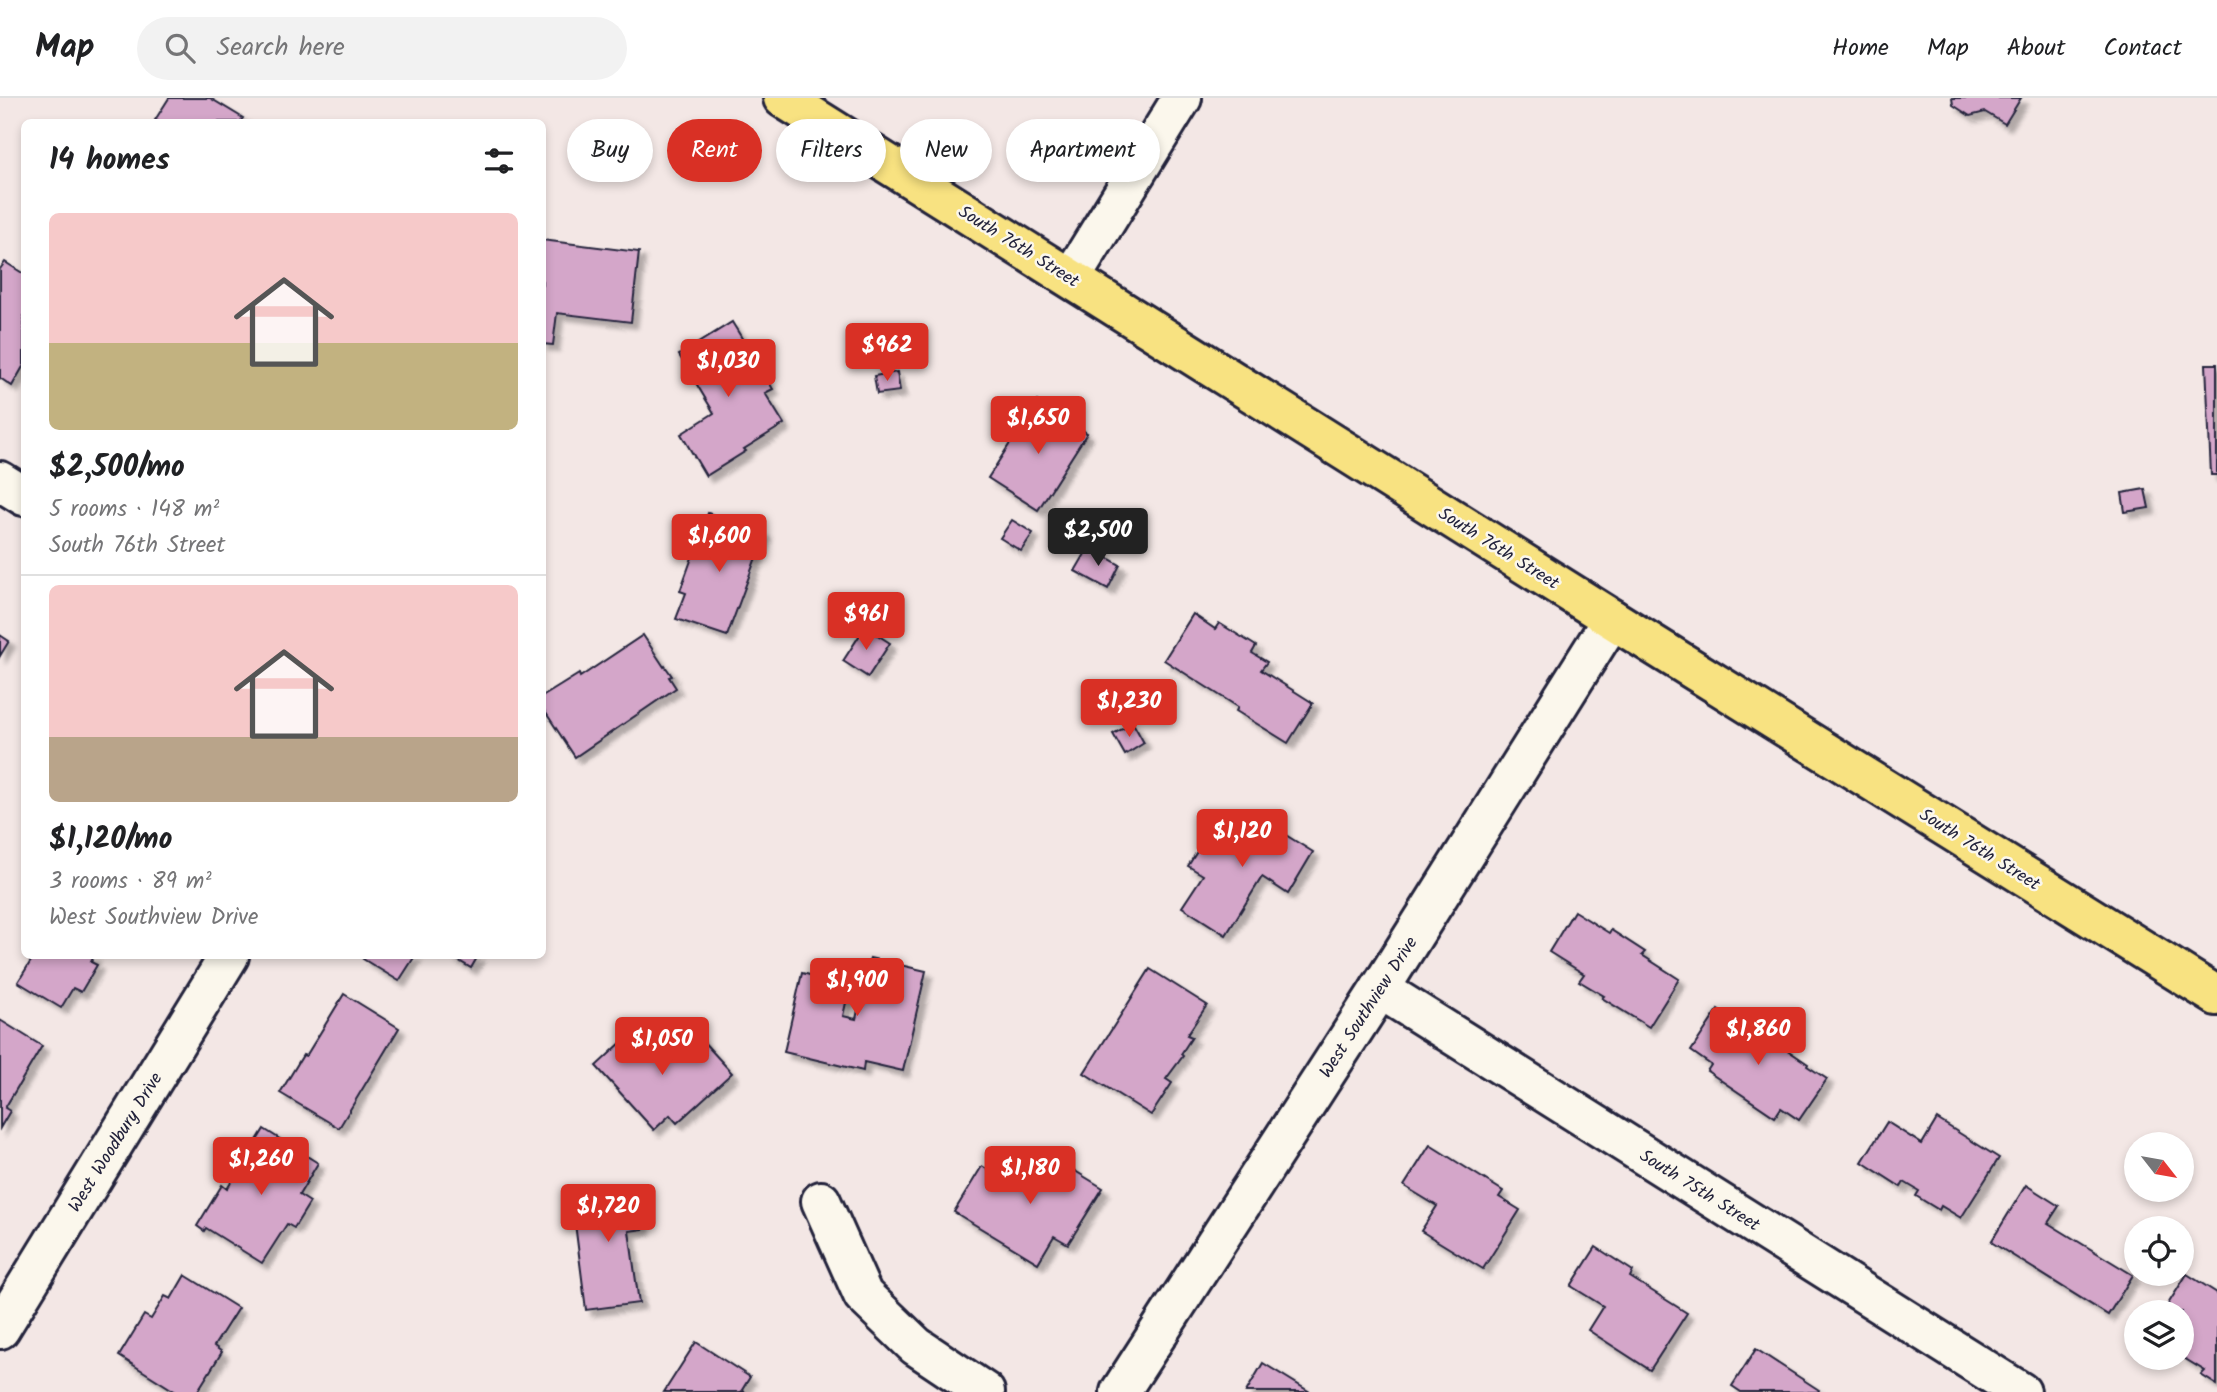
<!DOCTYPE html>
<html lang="en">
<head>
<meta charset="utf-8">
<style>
	:root { --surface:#fff; --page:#f2f2f2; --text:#202124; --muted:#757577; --line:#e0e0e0; --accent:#d93025 }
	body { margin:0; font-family:Kalam,sans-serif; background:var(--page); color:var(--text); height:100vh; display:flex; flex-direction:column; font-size:26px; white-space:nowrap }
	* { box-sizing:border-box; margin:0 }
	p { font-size:23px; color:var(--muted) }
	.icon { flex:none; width:38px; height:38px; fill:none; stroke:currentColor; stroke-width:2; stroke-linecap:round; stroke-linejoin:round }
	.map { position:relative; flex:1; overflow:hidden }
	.sheet { position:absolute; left:21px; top:21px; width:525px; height:840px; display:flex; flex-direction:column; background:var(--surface); border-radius:10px; box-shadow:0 4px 10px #0003 }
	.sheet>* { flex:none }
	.banner { position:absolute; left:567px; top:21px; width:665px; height:63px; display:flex; gap:14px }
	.needle { width:46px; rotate:121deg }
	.controls { position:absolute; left:2124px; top:1034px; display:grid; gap:14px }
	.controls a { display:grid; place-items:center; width:70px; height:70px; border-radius:50%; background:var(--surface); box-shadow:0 4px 10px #0003; font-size:35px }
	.price { position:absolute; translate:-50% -60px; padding:0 16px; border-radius:7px; background:var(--accent); color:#fff; font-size:23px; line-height:46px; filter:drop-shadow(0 2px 4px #0008) }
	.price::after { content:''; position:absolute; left:50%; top:42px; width:21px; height:16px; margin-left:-10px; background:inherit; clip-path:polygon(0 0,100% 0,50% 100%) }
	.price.current { background:#222; color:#fff }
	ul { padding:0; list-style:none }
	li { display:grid; align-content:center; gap:14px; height:371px; padding:0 28px }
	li+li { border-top:2px solid var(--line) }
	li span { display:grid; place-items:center; height:217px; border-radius:10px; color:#555 }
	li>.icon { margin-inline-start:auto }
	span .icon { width:126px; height:126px; fill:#fffc; stroke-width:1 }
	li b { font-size:30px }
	h2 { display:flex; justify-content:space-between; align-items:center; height:84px; padding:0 28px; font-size:30px }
	.chip { padding:0 24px; border-radius:32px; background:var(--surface); box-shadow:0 4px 10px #0003; font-size:24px; line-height:63px }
	.chip.current { background:var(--accent); color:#fff }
	header { display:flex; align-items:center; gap:42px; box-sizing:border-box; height:98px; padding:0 35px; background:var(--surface); border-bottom:2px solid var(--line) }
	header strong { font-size:33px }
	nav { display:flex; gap:38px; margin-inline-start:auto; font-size:24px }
	.search { width:490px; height:63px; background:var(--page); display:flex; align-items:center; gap:18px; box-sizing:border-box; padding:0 24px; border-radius:38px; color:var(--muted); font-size:26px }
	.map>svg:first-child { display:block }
</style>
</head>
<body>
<header>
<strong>Map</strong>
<div class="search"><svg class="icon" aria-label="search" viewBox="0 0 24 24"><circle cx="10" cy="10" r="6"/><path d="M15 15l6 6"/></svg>Search here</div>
<nav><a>Home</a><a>Map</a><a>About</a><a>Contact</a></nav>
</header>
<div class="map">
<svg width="2217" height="1294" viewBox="0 0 2217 1294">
	<defs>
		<filter id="shadow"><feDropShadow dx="6" dy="6" stdDeviation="2" flood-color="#0004"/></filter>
	</defs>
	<rect width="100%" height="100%" fill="#f3e7e5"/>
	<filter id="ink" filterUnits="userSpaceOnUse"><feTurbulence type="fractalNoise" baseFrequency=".0143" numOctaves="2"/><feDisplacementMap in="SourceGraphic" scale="14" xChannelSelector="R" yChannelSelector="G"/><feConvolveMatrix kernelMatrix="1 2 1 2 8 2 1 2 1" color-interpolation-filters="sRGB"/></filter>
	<g filter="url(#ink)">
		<!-- building -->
		<g fill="#d4a6c9" stroke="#22223b" stroke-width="2" filter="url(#shadow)">
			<polygon points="169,0 210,0 243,20 240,24 159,24 155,22"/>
			<polygon points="1952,0 2021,0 2005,26 1985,14 1970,18 1953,7"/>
			<polygon points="542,142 639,154 631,224 557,215 553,247 542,246"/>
			<polygon points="5,164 24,176 24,267 12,288 0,280 0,171"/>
			<polygon points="732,224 773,291 765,295 784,326 744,351 746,353 706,378 681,336 714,315 679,257"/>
			<polygon points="2206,266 2217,266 2217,377 2211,377"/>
			<polygon points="897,274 900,293 877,296 874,278"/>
			<polygon points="1037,303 1087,335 1038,412 988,380"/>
			<polygon points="2145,391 2149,410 2125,414 2122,395"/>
			<polygon points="708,415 765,435 727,538 676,521 686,495 680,493"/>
			<polygon points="1012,422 1033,435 1021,453 1000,440"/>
			<polygon points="1089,449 1120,467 1108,491 1075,473"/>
			<polygon points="1193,516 1215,531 1219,525 1256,548 1252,555 1267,564 1261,572 1313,605 1288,645 1236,613 1238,609 1164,562"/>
			<polygon points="865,529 890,545 868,579 843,563"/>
			<polygon points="0,537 9,543 0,558"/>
			<polygon points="643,537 664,569 665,568 672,578 669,579 676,590 575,659 542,609 542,599 579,576 580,579"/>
			<polygon points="1133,625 1144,645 1125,657 1113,636"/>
			<polygon points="1244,711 1313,754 1288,796 1262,779 1226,837 1182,809 1203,777 1188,768 1208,736 1222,745"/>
			<polygon points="1574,813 1609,835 1611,832 1645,854 1642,857 1679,881 1649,929 1602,900 1604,898 1579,883 1584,876 1549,854"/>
			<polygon points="34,858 94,858 91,864 97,867 81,894 73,890 61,910 18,884"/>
			<polygon points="365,858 415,858 399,883 363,861"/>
			<polygon points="451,858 478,858 471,870"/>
			<polygon points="870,860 926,873 903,973 864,964 863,973 784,954 802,875 850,887 843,918 856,921"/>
			<polygon points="1150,871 1207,907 1187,937 1192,939 1181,956 1183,958 1166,981 1172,985 1151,1017 1084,975"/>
			<polygon points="344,896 399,930 339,1030 280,995 303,957 306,958"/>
			<polygon points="1718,912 1736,925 1740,920 1808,966 1807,968 1827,981 1799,1022 1781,1010 1775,1019 1707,973 1711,967 1691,953"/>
			<polygon points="0,922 42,948 5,1010 10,1013 0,1030"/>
			<polygon points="639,928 672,964 700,940 732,975 677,1025 670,1017 654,1032 596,968"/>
			<polygon points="1937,1021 1999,1060 1961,1120 1941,1108 1939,1112 1916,1098 1919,1093 1904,1084 1901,1089 1862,1064 1887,1024 1922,1046"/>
			<polygon points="264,1031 318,1065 299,1097 310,1104 294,1130 287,1126 262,1165 206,1130 204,1133 197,1128 222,1087 227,1091"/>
			<polygon points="1430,1047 1503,1093 1499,1099 1520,1112 1483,1171 1421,1133 1437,1108 1404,1088"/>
			<polygon points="1044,1054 1103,1090 1068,1146 1054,1138 1038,1165 954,1114 982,1068 1021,1091"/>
			<polygon points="638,1085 644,1131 629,1133 639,1205 586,1212 571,1094"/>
			<polygon points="2026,1087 2059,1108 2048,1125 2133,1177 2108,1217 1991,1144"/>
			<polygon points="1596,1149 1633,1173 1630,1179 1687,1215 1650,1272 1588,1232 1603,1208 1571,1188"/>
			<polygon points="2187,1176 2217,1195 2217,1287 2201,1277 2205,1273 2182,1259 2182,1214 2163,1214"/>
			<polygon points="185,1177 238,1210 214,1248 222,1254 197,1294 176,1294 119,1258 144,1217 151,1221 165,1198 171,1201"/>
			<polygon points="696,1244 750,1279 742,1292 745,1294 664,1294"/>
			<polygon points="1756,1251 1819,1292 1818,1294 1741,1294 1732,1288"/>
			<polygon points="1263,1265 1310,1294 1246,1294"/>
		</g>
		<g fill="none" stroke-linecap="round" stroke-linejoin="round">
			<!-- minor casing -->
			<g stroke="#22223b" stroke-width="44">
				<g id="minor">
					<polyline points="1071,180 1182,0"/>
					<polyline points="0,383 24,398"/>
					<polyline points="1380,891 2021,1294"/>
					<polyline points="821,1103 863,1197 916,1248 985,1294"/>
					<polyline points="0,1231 229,858"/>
					<polyline points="1120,1294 1380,891 1612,521"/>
				</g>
			</g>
			<!-- major casing -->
			<g stroke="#22223b" stroke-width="44">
				<polyline id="major" points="783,0 1612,521 2217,898"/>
			</g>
			<!-- minor -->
			<use href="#minor" stroke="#fbf7ec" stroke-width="38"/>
			<!-- major -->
			<use href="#major" stroke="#f8e281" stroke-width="38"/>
		</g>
	</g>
	<g text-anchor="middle" stroke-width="5" stroke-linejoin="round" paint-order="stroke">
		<!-- street labels -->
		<g font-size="18" fill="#22223b" stroke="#fbf7ec">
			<text transform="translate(1019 148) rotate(32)" y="6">South 76th Street</text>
			<text transform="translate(1499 450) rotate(32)" y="6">South 76th Street</text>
			<text transform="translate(1980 751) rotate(32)" y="6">South 76th Street</text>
			<text transform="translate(1368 909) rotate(-57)" y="6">West Southview Drive</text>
			<text transform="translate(115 1044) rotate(-58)" y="6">West Woodbury Drive</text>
			<text transform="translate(1700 1092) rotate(32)" y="6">South 75th Street</text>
		</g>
	</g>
</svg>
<div class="controls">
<a><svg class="needle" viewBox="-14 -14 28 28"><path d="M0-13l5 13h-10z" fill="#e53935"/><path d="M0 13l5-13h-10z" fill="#757577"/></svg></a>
<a><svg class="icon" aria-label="locate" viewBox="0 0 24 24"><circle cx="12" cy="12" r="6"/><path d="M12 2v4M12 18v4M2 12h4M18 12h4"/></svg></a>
<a><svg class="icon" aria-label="layers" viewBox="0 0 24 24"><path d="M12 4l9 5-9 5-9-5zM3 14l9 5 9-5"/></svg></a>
</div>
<b class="price" style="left:887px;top:285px">$962</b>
<b class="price" style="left:728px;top:301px">$1,030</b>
<b class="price" style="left:1038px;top:358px">$1,650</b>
<b class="price current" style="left:1098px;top:470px">$2,500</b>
<b class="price" style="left:719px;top:476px">$1,600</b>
<b class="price" style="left:866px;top:554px">$961</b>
<b class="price" style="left:1129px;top:641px">$1,230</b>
<b class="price" style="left:1242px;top:771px">$1,120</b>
<b class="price" style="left:857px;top:920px">$1,900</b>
<b class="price" style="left:1758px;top:969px">$1,860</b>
<b class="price" style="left:662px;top:979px">$1,050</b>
<b class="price" style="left:261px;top:1099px">$1,260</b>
<b class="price" style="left:1030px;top:1108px">$1,180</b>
<b class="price" style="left:608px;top:1146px">$1,720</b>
<div class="banner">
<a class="chip">Buy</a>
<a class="chip current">Rent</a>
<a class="chip">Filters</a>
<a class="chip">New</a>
<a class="chip">Apartment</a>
</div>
<section class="sheet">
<h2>14 homes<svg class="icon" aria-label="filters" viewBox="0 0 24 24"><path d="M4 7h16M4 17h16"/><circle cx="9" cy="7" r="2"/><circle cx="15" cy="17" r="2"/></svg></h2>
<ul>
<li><span style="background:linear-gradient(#f6c9c9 60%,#c2b280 0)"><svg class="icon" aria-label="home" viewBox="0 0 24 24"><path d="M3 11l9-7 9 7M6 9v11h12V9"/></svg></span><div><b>$2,500/mo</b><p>5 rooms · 148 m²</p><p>South 76th Street</p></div></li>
<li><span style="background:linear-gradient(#f6c9c9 70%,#b9a48a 0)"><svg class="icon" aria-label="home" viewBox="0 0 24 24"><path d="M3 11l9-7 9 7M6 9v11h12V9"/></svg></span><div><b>$1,120/mo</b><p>3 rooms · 89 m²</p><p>West Southview Drive</p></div></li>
</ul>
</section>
</div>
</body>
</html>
